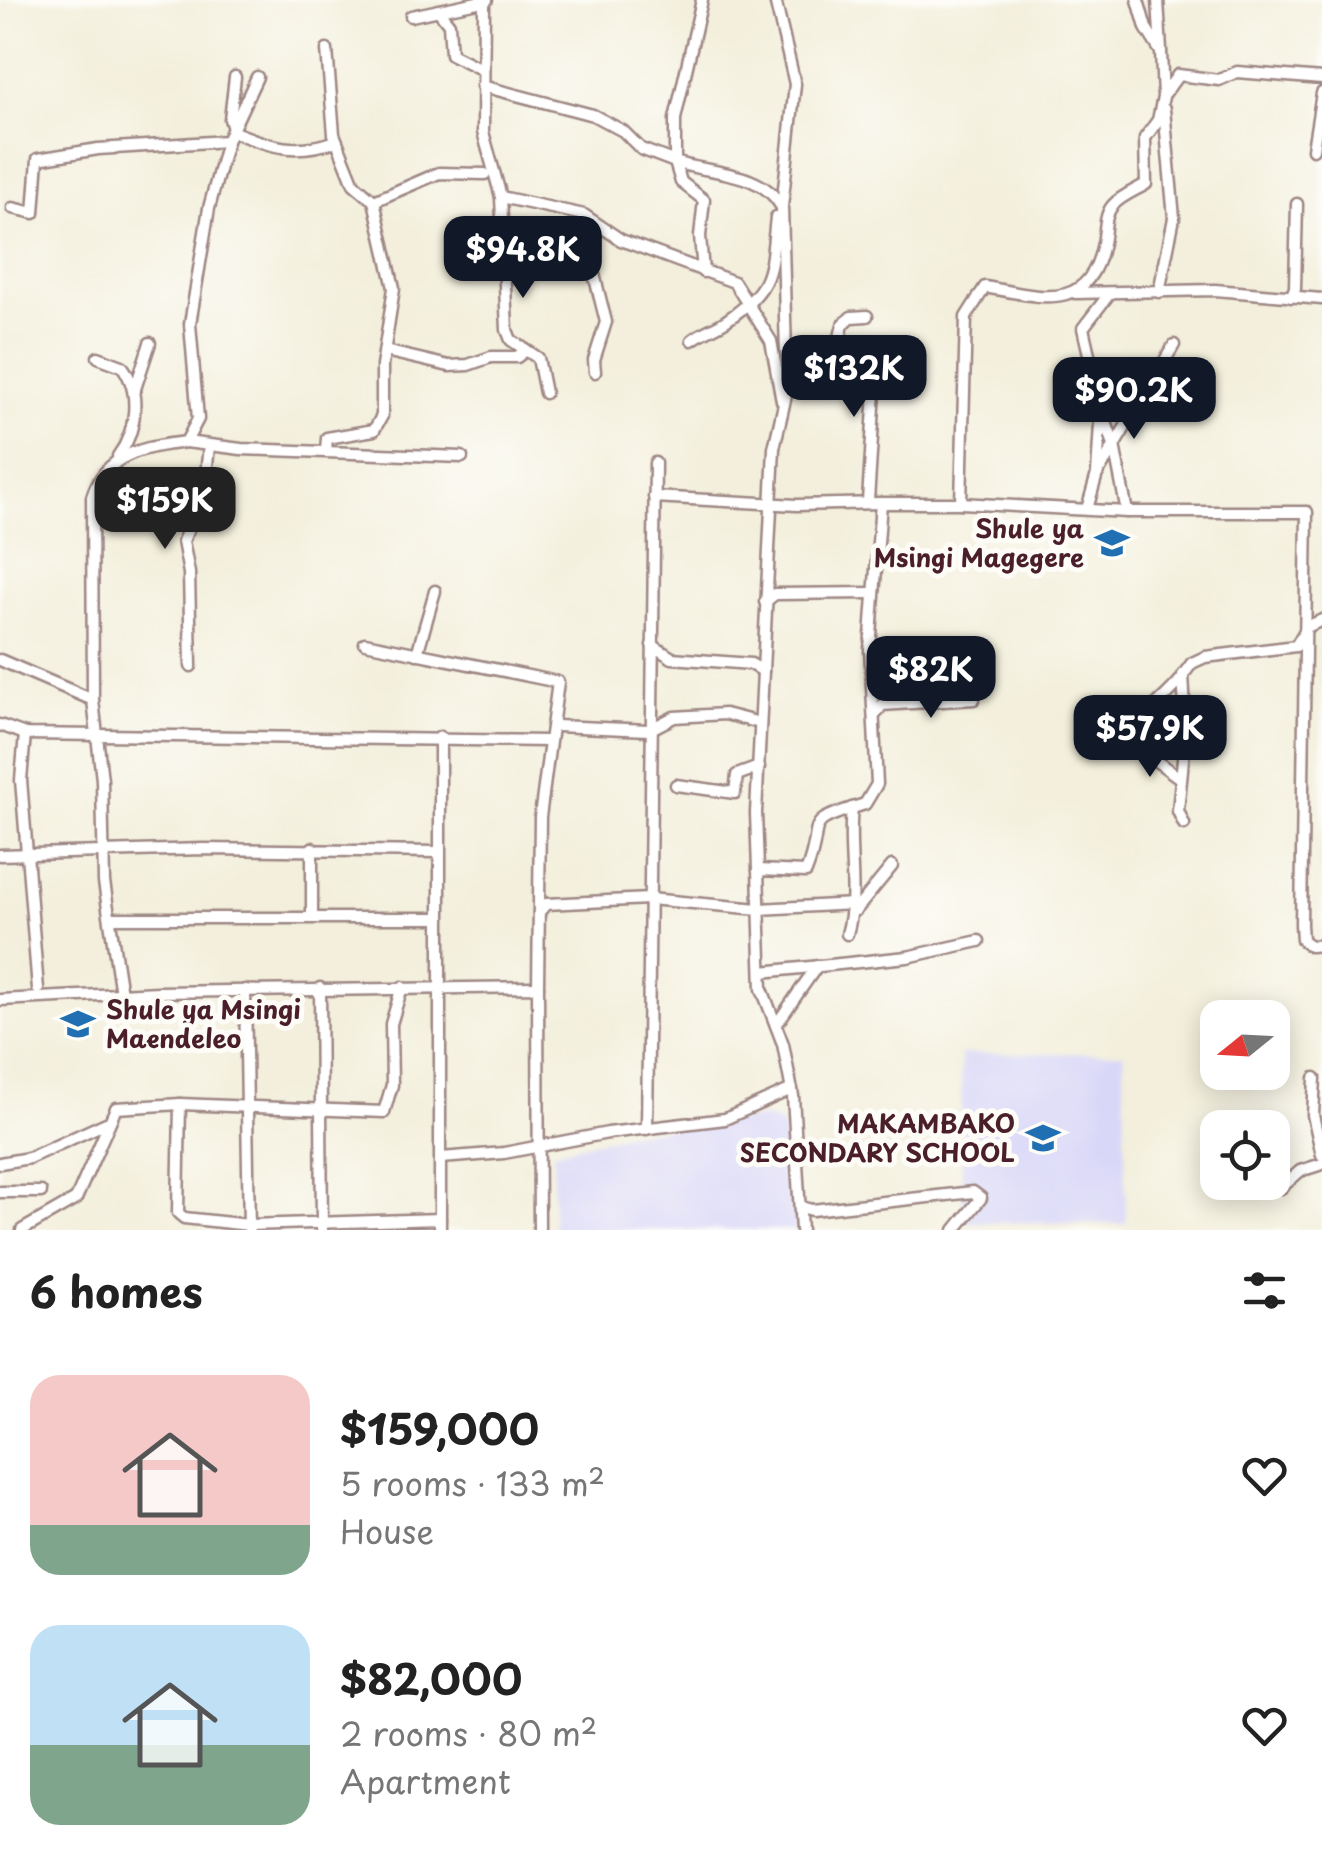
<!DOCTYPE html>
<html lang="en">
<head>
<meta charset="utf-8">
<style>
	:root { --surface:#fff; --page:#f2f2f2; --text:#222; --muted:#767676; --accent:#111827 }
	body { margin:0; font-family:"Playpen Sans",sans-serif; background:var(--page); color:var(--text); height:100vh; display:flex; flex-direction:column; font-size:38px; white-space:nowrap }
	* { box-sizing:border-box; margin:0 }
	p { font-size:32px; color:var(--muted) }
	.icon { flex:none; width:55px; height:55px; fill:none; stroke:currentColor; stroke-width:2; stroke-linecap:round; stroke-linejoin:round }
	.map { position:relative; height:1230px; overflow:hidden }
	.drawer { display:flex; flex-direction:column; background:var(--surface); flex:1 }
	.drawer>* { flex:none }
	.needle { width:65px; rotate:252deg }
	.buttons { position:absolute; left:1200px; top:1000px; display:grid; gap:20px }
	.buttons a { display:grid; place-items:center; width:90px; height:90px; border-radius:20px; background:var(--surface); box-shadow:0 5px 25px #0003; font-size:50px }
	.price { position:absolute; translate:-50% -85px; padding:0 22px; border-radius:20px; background:var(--accent); color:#fff; font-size:32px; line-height:65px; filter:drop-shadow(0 2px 5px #0008) }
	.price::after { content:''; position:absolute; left:50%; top:60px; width:30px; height:22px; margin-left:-15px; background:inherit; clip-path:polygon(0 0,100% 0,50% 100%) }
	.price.on { background:#222; color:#fff }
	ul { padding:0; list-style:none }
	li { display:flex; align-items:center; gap:30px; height:250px; padding:0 30px }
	li span { display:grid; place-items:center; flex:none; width:280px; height:200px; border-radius:30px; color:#555 }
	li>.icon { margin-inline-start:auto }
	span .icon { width:120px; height:120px; fill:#fffc; stroke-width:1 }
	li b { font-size:42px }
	h2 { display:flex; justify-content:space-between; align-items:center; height:120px; padding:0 30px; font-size:42px }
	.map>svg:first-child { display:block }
</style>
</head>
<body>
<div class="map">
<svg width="1322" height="1230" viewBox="0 0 1322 1230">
	<rect width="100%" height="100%" fill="#fdfcf7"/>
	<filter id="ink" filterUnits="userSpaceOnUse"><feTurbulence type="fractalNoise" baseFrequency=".01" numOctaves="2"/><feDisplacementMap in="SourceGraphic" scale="20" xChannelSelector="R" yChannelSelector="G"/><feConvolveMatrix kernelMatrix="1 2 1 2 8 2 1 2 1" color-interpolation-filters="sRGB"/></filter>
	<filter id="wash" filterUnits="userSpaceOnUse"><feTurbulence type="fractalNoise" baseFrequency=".0048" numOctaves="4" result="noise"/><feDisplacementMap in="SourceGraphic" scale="40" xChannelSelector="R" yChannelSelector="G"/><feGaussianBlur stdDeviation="2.25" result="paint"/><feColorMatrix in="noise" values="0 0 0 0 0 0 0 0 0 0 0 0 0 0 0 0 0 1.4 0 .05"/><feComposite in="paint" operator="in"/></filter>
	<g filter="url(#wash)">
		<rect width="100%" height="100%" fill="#f3efdc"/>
		<!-- built -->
		<g fill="#d9d7f8">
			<polygon points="1124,1053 1126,1224 962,1222 961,1054"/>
			<polygon points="767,1118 783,1125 801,1230 553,1230 553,1152 630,1133"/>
		</g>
	</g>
	<g filter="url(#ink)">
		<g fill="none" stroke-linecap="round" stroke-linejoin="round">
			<!-- minor casing -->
			<g stroke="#9e8784" stroke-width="15">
				<g id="minor">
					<path d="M 702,0 L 675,119 L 675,162 C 709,174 761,170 781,206"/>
					<polyline points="1158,0 1161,51"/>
					<polyline points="484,1 483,132 501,197 584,215 621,240 734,282 771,341 782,401"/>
					<polyline points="438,10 449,24 451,54 483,70"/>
					<polyline points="411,16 487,0"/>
					<path d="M 235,77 L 230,119 L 234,132 C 271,147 296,155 336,141"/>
					<polyline points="482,86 593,115 623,131 641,149 675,162 681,182 704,200 700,236 703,272"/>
					<polyline points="1165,93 1178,75 1219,80 1237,72 1322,79"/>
					<polyline points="1313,149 1322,93"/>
					<polyline points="501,197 507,330 511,340 538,358 545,393"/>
					<polyline points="374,201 439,173 485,174"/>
					<polyline points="13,208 34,213 38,159 98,149 227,141"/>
					<polyline points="1159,292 1174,218 1164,109"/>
					<polyline points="1075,293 1215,290 1322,299"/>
					<polyline points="1291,297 1295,288 1297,204"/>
					<path d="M 692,340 C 703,331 716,328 727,320 C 775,287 770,271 776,217"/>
					<polyline points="385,351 449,366 468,365 491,357 517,357 526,350"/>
					<path d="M 98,357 L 122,366 C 141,391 137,431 118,456"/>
					<polyline points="595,372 594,360 606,322 591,262 595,224"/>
					<polyline points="808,374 867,366 876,375 868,501"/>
					<polyline points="1092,375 1086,390 1092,402 1101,407 1114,445 1127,512"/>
					<polyline points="135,389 150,343"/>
					<polyline points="787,391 839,341 843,325 851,317 867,316"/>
					<polyline points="186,442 241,449 462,457"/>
					<polyline points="326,451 327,438 374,430 382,416 382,366 394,288 374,201 354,184 334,134 327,50"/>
					<polyline points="1098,473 1174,345"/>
					<polyline points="654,497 797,505 881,503"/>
					<polyline points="961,503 1127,512 1307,512 1301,924 1302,940 1310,946 1322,945"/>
					<polyline points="1087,509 1097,474 1101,407 1083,328 1110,293"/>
					<polyline points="765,602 775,594 874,593"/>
					<polyline points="365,643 558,682 540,817 538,987"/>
					<polyline points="652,645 672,658 751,664 763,671"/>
					<polyline points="417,654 435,591"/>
					<polyline points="0,660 93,700"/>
					<polyline points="191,666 189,573 183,541 204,493 209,446"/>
					<polyline points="874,716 882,705 974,699"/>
					<polyline points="0,725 25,734 548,741"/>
					<polyline points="556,726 649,730 674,717 725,714 760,723"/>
					<path d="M 1134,731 C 1148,708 1168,697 1183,677"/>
					<polyline points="25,734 21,780 38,989"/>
					<polyline points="1141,750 1181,779"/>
					<polyline points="676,785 735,793 737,775 759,767"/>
					<polyline points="1184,824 1178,811 1186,728 1183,675 1192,663 1205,657 1296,646 1307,627 1322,620"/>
					<polyline points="312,848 312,917"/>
					<polyline points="0,855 203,849 438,852"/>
					<polyline points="758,870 756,813 774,448 787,391 782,207 795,84 775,0"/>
					<polyline points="856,910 892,866"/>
					<polyline points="539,912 546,904 649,899 759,909 854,904"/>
					<polyline points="111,918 437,918"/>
					<path d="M 847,934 C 859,893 847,851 852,808"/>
					<polyline points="762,972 907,957 979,941"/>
					<polyline points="320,988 322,1230"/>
					<polyline points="245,990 249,1229"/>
					<path d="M 121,994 L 104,882 L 102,780 L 93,700 L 92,497 C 105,453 145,447 186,442 L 198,419 L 190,324 L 209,208 L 227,141 L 257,77"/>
					<polyline points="0,1000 158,992 538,987 539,1230"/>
					<polyline points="776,1025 817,966"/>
					<polyline points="1315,1078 1313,1115 1322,1155"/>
					<polyline points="180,1104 178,1213 184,1218 249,1225 440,1219"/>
					<polyline points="647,1129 655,463"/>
					<polyline points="441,1158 504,1153 608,1133 725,1119 792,1089"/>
					<polyline points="0,1163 29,1158 106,1123"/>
					<polyline points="1281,1188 1300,1171 1322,1164"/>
					<polyline points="0,1192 41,1192"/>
					<polyline points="801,1207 812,1210 973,1192 981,1198 955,1230"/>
					<polyline points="22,1230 76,1199 116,1108 180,1104 384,1112 392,1085 391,1024 402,987"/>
					<polyline points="440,1230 440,737"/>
					<path d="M 801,1230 L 793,1096 L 783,1044 L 762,989 L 758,870 L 806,872 C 827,819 797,825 865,804 L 877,784 L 870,649 L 881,503 L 961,503 L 966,317 L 985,287 C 1041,297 1089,314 1103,243 C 1106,230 1104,215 1113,205 C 1121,196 1136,190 1146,184 L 1145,138 L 1158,120 L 1163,97 L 1161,52 L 1146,28 L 1138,0"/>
				</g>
			</g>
			<!-- minor -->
			<use href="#minor" stroke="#fff" stroke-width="10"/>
		</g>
	</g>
	<!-- icons -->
	<defs>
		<g id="school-bare" transform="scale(2.7)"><path d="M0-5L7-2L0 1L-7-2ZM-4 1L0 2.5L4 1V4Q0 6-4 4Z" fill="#1f6fb2" stroke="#fdfcf7" stroke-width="2.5" paint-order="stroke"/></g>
	</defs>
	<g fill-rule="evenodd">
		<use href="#school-bare" x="1112" y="543"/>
		<use href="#school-bare" x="78" y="1024"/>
		<use href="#school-bare" x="1043" y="1138"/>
	</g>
	<g text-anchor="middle" stroke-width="10" stroke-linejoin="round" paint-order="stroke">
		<!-- poi labels -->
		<g font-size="25" font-weight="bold" fill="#4a1f2b" stroke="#fdfcf7" text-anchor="end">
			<text x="1084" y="538">Shule ya<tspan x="1084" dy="29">Msingi Magegere</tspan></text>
			<text x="106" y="1019" text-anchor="start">Shule ya Msingi<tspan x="106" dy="29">Maendeleo</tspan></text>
			<text x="1015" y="1133">MAKAMBAKO<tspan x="1015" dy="29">SECONDARY SCHOOL</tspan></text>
		</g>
	</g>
</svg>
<div class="buttons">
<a><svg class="needle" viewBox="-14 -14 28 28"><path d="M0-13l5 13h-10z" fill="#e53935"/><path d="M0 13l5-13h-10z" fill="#767676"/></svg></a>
<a><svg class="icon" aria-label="locate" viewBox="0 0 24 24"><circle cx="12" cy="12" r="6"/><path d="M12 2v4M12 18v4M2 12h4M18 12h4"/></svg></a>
</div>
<b class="price" style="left:523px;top:301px">$94.8K</b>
<b class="price" style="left:854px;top:420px">$132K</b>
<b class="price" style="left:1134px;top:442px">$90.2K</b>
<b class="price on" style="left:165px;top:552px">$159K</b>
<b class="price" style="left:931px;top:721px">$82K</b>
<b class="price" style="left:1150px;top:780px">$57.9K</b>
</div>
<section class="drawer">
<h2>6 homes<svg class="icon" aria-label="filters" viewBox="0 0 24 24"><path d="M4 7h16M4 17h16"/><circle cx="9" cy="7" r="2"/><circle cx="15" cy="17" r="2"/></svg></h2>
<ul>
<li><span style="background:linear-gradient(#f6c9c9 75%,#7fa58c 0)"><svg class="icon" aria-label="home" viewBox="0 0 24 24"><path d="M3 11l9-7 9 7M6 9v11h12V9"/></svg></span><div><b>$159,000</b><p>5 rooms · 133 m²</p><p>House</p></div><svg class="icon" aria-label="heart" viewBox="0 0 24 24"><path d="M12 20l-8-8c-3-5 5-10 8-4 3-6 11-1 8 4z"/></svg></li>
<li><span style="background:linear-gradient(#bfe0f5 60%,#7fa58c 0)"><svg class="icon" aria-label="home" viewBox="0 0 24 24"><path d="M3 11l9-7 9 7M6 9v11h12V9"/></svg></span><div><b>$82,000</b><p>2 rooms · 80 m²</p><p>Apartment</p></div><svg class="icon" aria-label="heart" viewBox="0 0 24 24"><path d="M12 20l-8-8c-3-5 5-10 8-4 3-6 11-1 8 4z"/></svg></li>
</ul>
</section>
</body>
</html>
